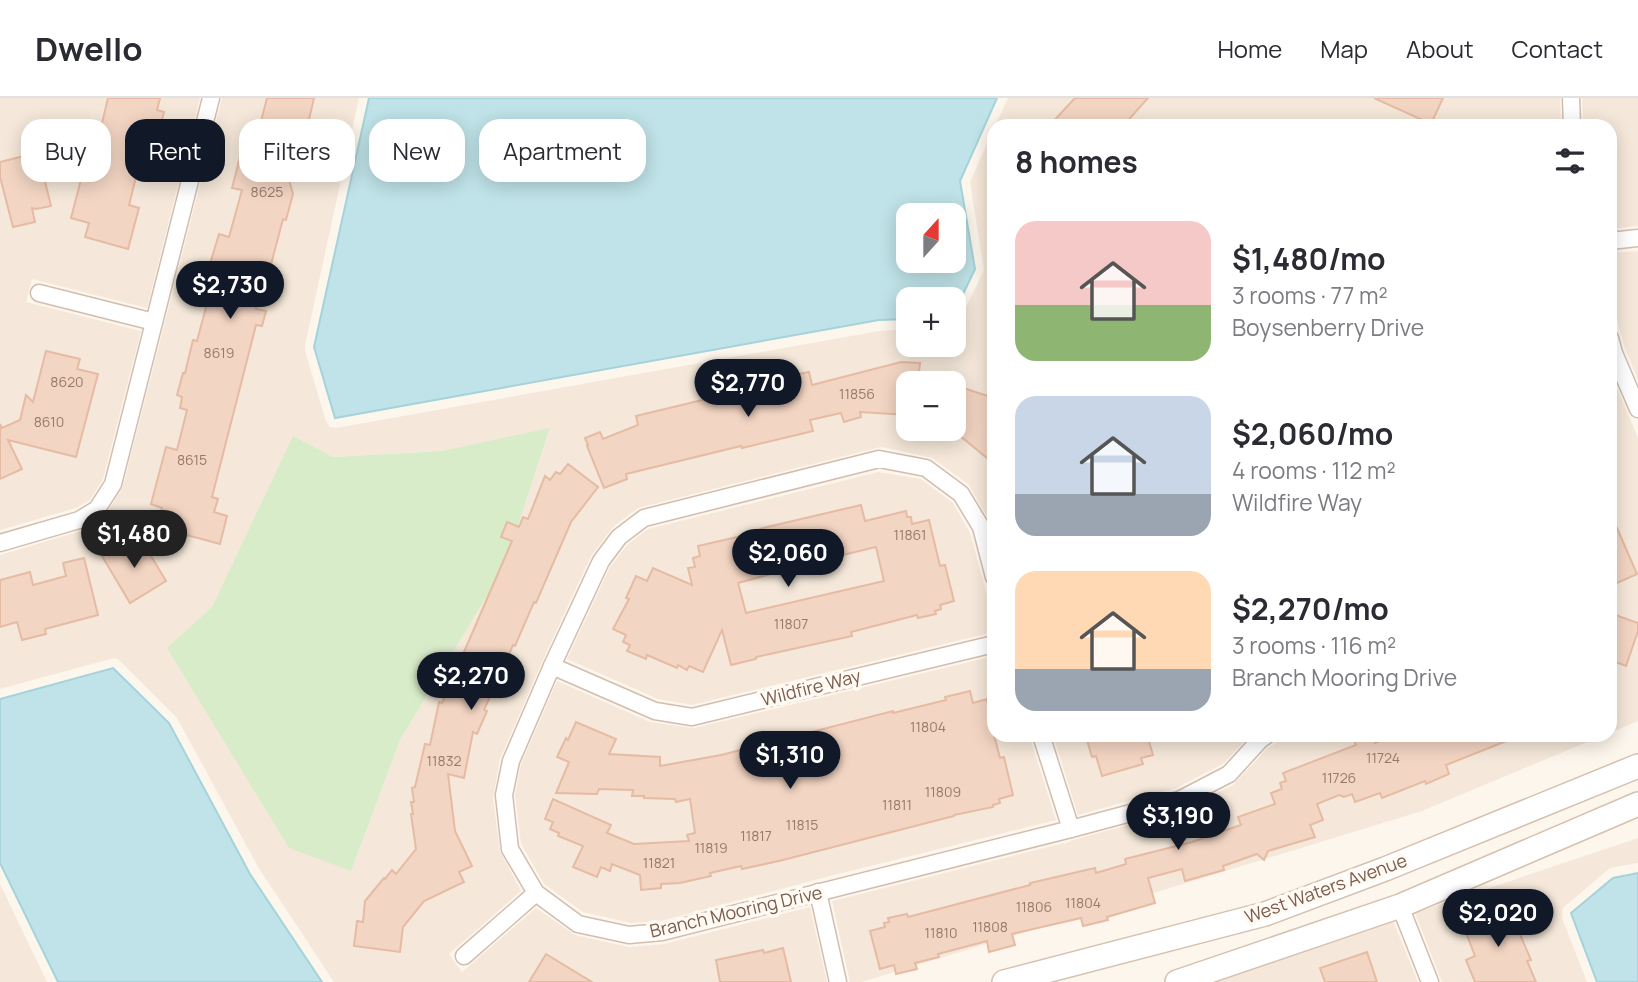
<!DOCTYPE html>
<html lang="en">
<head>
<meta charset="utf-8">
<style>
	:root { --surface:#fff; --page:#f7f7f7; --text:#2b2b33; --muted:#7c7c81; --line:#e1e1e2; --accent:#111827 }
	body { margin:0; font-family:Manrope,sans-serif; background:var(--page); color:var(--text); height:100vh; display:flex; flex-direction:column; font-size:26px; white-space:nowrap }
	* { box-sizing:border-box; margin:0 }
	p { font-size:23px; color:var(--muted) }
	.icon { flex:none; width:38px; height:38px; fill:none; stroke:currentColor; stroke-width:2; stroke-linecap:round; stroke-linejoin:round }
	.map { position:relative; flex:1; overflow:hidden }
	.details { position:absolute; left:987px; top:21px; width:630px; height:623px; display:flex; flex-direction:column; background:var(--surface); border-radius:21px; box-shadow:0 4px 18px #0003 }
	.details>* { flex:none }
	.hud { position:absolute; left:21px; top:21px; width:665px; height:63px; display:flex; gap:14px }
	.needle { width:46px; rotate:21deg }
	.tools { position:absolute; left:896px; top:105px; display:grid; gap:14px }
	.tools a { display:grid; place-items:center; width:70px; height:70px; border-radius:14px; background:var(--surface); box-shadow:0 4px 18px #0003; font-size:35px }
	.price { position:absolute; translate:-50% -60px; padding:0 16px; border-radius:24px; background:var(--accent); color:#fff; font-size:23px; line-height:46px; filter:drop-shadow(0 2px 4px #0008) }
	.price::after { content:''; position:absolute; left:50%; top:42px; width:21px; height:16px; margin-left:-10px; background:inherit; clip-path:polygon(0 0,100% 0,50% 100%) }
	.price.selected { background:#222; color:#fff }
	ul { padding:0; list-style:none }
	li { display:flex; align-items:center; gap:21px; height:175px; padding:0 28px }
	li span { display:grid; place-items:center; flex:none; width:196px; height:140px; border-radius:21px; color:#555 }
	li>.icon { margin-inline-start:auto }
	span .icon { width:84px; height:84px; fill:#fffc; stroke-width:1 }
	li b { font-size:30px }
	h2 { display:flex; justify-content:space-between; align-items:center; height:84px; padding:0 28px; font-size:30px }
	.pill { padding:0 24px; border-radius:21px; background:var(--surface); box-shadow:0 4px 18px #0003; font-size:24px; line-height:63px }
	.pill.selected { background:var(--accent); color:#fff }
	header { display:flex; align-items:center; gap:42px; box-sizing:border-box; height:98px; padding:0 35px; background:var(--surface); border-bottom:2px solid var(--line) }
	header strong { font-size:33px }
	nav { display:flex; gap:38px; margin-inline-start:auto; font-size:24px }
	.map>svg:first-child { display:block }
</style>
</head>
<body>
<header>
<strong>Dwello</strong>
<nav><a>Home</a><a>Map</a><a>About</a><a>Contact</a></nav>
</header>
<div class="map">
<svg width="1638" height="884" viewBox="0 0 1638 884">
	<rect width="100%" height="100%" fill="#fdf6ec"/>
	<!-- residential -->
	<g fill="#f5e8da" fill-rule="evenodd">
		<polygon points="0,0 200,0 147,210 32,181 26,204 141,233 103,381 90,402 76,410 0,432"/>
		<path d="M 222,0 L 359,0 L 305,247 L 305,253 L 326,323 L 330,329 L 336,330 L 879,233 L 908,231 L 908,247 L 954,247 L 954,229 L 959,224 L 984,172 L 970,84 L 994,30 L 994,435 L 991,425 L 968,386 L 932,360 L 881,349 L 638,410 L 613,429 L 591,458 L 547,553 L 500,661 L 493,700 L 500,753 L 521,793 L 449,856 L 462,874 L 536,810 L 575,837 L 629,849 L 664,846 L 810,809 L 827,884 L 334,884 L 258,769 L 177,620 L 119,562 L 114,560 L 0,591 L 0,457 L 81,433 L 102,421 L 106,417 L 123,388 ZM 908,285 L 954,285 L 954,331 L 908,331 ZM 550,331 L 505,468 L 400,642 L 351,773 L 168,550 L 212,509 L 293,339 L 333,359 L 441,353 Z"/>
		<polygon points="1008,0 1560,0 1561,28 995,28"/>
		<polygon points="1582,0 1638,0 1638,128 1610,131 1610,28 1583,28"/>
		<polygon points="1638,153 1638,282 1625,250 1610,198 1610,155"/>
		<polygon points="1610,274 1638,340 1638,623 1610,635"/>
		<polygon points="878,374 921,381 953,405 970,435 994,523 994,534 692,607 658,601 567,561 610,469 627,447 648,431"/>
		<polygon points="994,558 994,637 1029,637 1056,722 826,779 661,823 631,825 583,814 544,786 521,746 515,697 521,666 557,583 650,624 694,630"/>
		<polygon points="1053,637 1250,637 1223,666 1176,690 1078,717"/>
		<polygon points="1287,637 1604,637 1422,713 862,884 850,884 832,803 1064,745 1064,746 1073,742 1182,712 1233,687 1267,651"/>
		<polygon points="1638,740 1638,765 1610,770 1563,810 1562,820 1587,884 1442,884 1415,815"/>
		<polygon points="0,786 47,884 0,884"/>
		<polygon points="1393,823 1418,884 1215,884"/>
	</g>
	<!-- green -->
	<polygon fill="#d8ecc9" points="550,330 505,468 400,642 351,773 289,750 167,550 212,509 293,338 333,359 441,353"/>
	<!-- water -->
	<g fill="#bfe3e8" stroke="#a5d3da" stroke-width="2" fill-rule="evenodd">
		<path d="M 369,0 L 997,0 L 960,83 L 975,171 L 954,215 L 954,201 L 908,201 L 908,221 L 879,222 L 335,320 L 314,249 ZM 908,117 L 954,117 L 954,163 L 908,163 Z"/>
		<polygon points="113,570 169,625 250,776 322,884 58,884 0,765 0,601"/>
		<polygon points="1638,775 1638,884 1597,884 1571,815 1613,780"/>
	</g>
	<!-- building -->
	<g fill="#f3d5c3" stroke="#e6bba3" stroke-width="2" fill-rule="evenodd">
		<polygon points="108,0 160,0 157,12 164,14 148,78 137,75 129,107 139,110 128,151 85,139 89,125 71,120 85,66 83,65 89,39 98,42"/>
		<polygon points="267,0 314,0 298,68 284,64 293,96 286,122 283,121 269,174 265,173 256,211 266,213 262,228 256,227 212,399 218,401 214,414 227,418 220,446 157,429 162,410 151,406 166,349 177,352 187,312 180,310 182,299 177,297 183,275 185,275 193,242 197,243 209,198 202,197 209,169 219,136 229,139 242,92 232,90 247,32 258,35"/>
		<polygon points="1075,0 1148,0 1123,28 1049,28"/>
		<polygon points="1374,0 1443,0 1431,26"/>
		<polygon points="24,58 26,66 40,63 51,108 36,111 32,110 35,124 13,129 0,79 0,64"/>
		<polygon points="46,253 80,261 77,271 98,276 76,359 8,342 22,371 0,381 0,326 2,330 20,322 26,297 33,304"/>
		<polygon points="901,264 920,265 918,285 908,285 908,317 860,314 861,319 844,324 841,315 810,322 813,333 742,350 741,348 626,376 627,381 604,390 587,348 588,347 585,340 600,334 603,341 638,327 636,318 777,284 776,281 809,274 812,287"/>
		<polygon points="954,287 994,300 994,351 987,360 954,333"/>
		<polygon points="568,366 598,389 571,424 536,505 534,504 515,548 513,547 484,612 487,613 477,636 473,634 464,680 448,676 455,733 472,768 459,774 464,784 424,803 403,829 400,854 354,848 357,823 363,824 365,803 384,780 385,781 392,772 396,776 416,751 411,716 413,716 411,704 414,704 412,690 415,689 425,646 430,647 439,604 442,605 512,443 501,439 507,424 519,429 523,419 528,421 545,378 550,382 556,374 560,376"/>
		<path d="M 861,407 L 865,423 L 906,413 L 907,419 L 911,419 L 912,426 L 929,422 L 940,468 L 945,467 L 954,503 L 940,507 L 941,511 L 935,513 L 936,516 L 918,520 L 917,517 L 851,534 L 852,538 L 756,559 L 756,561 L 731,567 L 722,532 L 703,574 L 689,568 L 687,572 L 678,567 L 677,570 L 647,557 L 646,561 L 627,553 L 630,547 L 623,544 L 626,537 L 613,531 L 629,501 L 626,500 L 636,478 L 647,483 L 653,470 L 692,487 L 688,470 L 695,469 L 693,460 L 700,458 L 698,448 L 750,436 L 750,434 L 767,429 ZM 876,449 L 884,483 L 746,515 L 738,485 L 822,462 Z"/>
		<polygon points="1610,414 1637,476 1610,488"/>
		<polygon points="127,442 132,449 142,443 166,483 130,505 102,458"/>
		<polygon points="84,460 98,517 45,531 46,536 22,542 17,524 0,529 0,482 30,474 33,487 66,478 63,465"/>
		<polygon points="1610,515 1638,525 1638,533 1626,568 1610,562"/>
		<polygon points="970,593 973,605 987,601 994,637 1000,660 1004,659 1013,697 999,701 1000,705 993,707 993,709 954,717 954,718 783,762 742,771 741,768 710,775 711,778 680,785 661,786 661,790 641,792 640,777 612,766 610,773 601,769 597,779 573,769 583,748 558,738 559,735 550,731 553,724 545,721 553,701 611,727 607,735 634,746 689,743 687,737 695,735 690,701 676,704 675,701 644,700 644,698 632,698 633,692 599,691 597,696 556,695 569,664 557,659 566,640 568,642 576,624 616,641 609,656 660,659 660,668 721,657 780,642 780,640 799,636 800,637 893,613 893,615 946,602 945,599"/>
		<polygon points="1103,637 1147,637 1153,657 1141,660 1143,666 1102,678 1096,658 1092,659 1087,642"/>
		<polygon points="1366,637 1372,637 1375,645 1394,637 1519,638 1446,667 1449,676 1426,686 1425,683 1382,700 1380,695 1355,704 1352,696 1344,699 1339,697 1317,706 1323,722 1310,727 1315,739 1268,753 1264,762 1257,756 1223,768 1224,772 1185,783 1182,771 1148,780 1155,805 1107,819 1108,822 1083,828 1081,820 1012,836 1015,847 989,854 987,843 938,856 939,859 915,865 917,871 896,876 894,867 880,871 870,833 885,829 884,825 889,824 888,820 907,816 908,819 1030,787 1030,785 1095,770 1096,775 1126,766 1125,761 1192,744 1241,727 1238,719 1275,706 1271,695 1282,691 1280,685 1286,683 1283,675 1356,647 1354,642"/>
		<polygon points="1507,806 1531,862 1527,863 1536,884 1475,884 1466,862 1475,858 1465,832 1470,830 1467,822"/>
		<polygon points="783,850 791,884 720,884 716,862 763,852 764,855"/>
		<polygon points="1367,854 1377,884 1325,884 1320,870"/>
		<polygon points="546,856 592,884 529,884"/>
	</g>
	<g fill="none" stroke-linecap="round" stroke-linejoin="round">
		<!-- street casing -->
		<g stroke="#d1beb0" stroke-width="19">
			<g id="street">
				<polyline points="1571,0 1572,28"/>
				<polyline points="1610,143 1638,140"/>
				<polyline points="39,195 154,224"/>
				<polyline points="1610,240 1614,255 1638,311"/>
				<polyline points="0,445 79,422 97,411 113,386 211,0"/>
				<polyline points="994,479 981,429 961,396 926,370 879,361 644,420 619,439 601,463 552,568 511,663 504,697 510,751 536,795 578,826 629,837 662,834 1071,731 1179,702 1229,676 1260,642 1267,637"/>
				<polyline points="552,568 655,613 692,619 994,546"/>
				<polyline points="1041,637 1071,731"/>
				<polyline points="818,794 838,884"/>
				<polyline points="1400,808 1430,884"/>
				<polyline points="464,858 536,795"/>
			</g>
		</g>
		<!-- secondary casing -->
		<g stroke="#d6c0b0" stroke-width="26">
			<g id="secondary">
				<polyline points="1004,884 1265,816 1385,771 1638,668"/>
				<polyline points="1177,884 1400,808 1638,706"/>
			</g>
		</g>
		<!-- street -->
		<use href="#street" stroke="#fff" stroke-width="16"/>
		<!-- secondary -->
		<use href="#secondary" stroke="#fff" stroke-width="23"/>
	</g>
	<g text-anchor="middle" stroke-width="7" stroke-linejoin="round" paint-order="stroke">
		<!-- number labels -->
		<g font-size="14" fill="#987a6a">
			<text x="267" y="99">8625</text>
			<text x="219" y="260">8619</text>
			<text x="67" y="289">8620</text>
			<text x="857" y="301">11856</text>
			<text x="49" y="329">8610</text>
			<text x="192" y="367">8615</text>
			<text x="910" y="442">11861</text>
			<text x="791" y="531">11807</text>
			<text x="928" y="634">11804</text>
			<text x="1383" y="665">11724</text>
			<text x="444" y="668">11832</text>
			<text x="1339" y="685">11726</text>
			<text x="943" y="699">11809</text>
			<text x="897" y="712">11811</text>
			<text x="802" y="732">11815</text>
			<text x="756" y="743">11817</text>
			<text x="711" y="755">11819</text>
			<text x="659" y="770">11821</text>
			<text x="1083" y="810">11804</text>
			<text x="1034" y="814">11806</text>
			<text x="990" y="834">11808</text>
			<text x="941" y="840">11810</text>
		</g>
		<!-- street labels -->
		<g font-size="18" fill="#7a5c4d" stroke="#fffaf3">
			<text transform="translate(811 590) rotate(-14)" y="6">Wildfire Way</text>
			<text transform="translate(1326 791) rotate(-20)" y="6">West Waters Avenue</text>
			<text transform="translate(736 814) rotate(-13)" y="6">Branch Mooring Drive</text>
		</g>
	</g>
</svg>
<div class="tools">
<a><svg class="needle" viewBox="-14 -14 28 28"><path d="M0-13l5 13h-10z" fill="#e53935"/><path d="M0 13l5-13h-10z" fill="#7c7c81"/></svg></a>
<a>+</a>
<a>−</a>
</div>
<b class="price" style="left:230px;top:223px">$2,730</b>
<b class="price" style="left:748px;top:321px">$2,770</b>
<b class="price selected" style="left:134px;top:472px">$1,480</b>
<b class="price" style="left:788px;top:491px">$2,060</b>
<b class="price" style="left:471px;top:614px">$2,270</b>
<b class="price" style="left:790px;top:693px">$1,310</b>
<b class="price" style="left:1178px;top:754px">$3,190</b>
<b class="price" style="left:1498px;top:851px">$2,020</b>
<div class="hud">
<a class="pill">Buy</a>
<a class="pill selected">Rent</a>
<a class="pill">Filters</a>
<a class="pill">New</a>
<a class="pill">Apartment</a>
</div>
<section class="details">
<h2>8 homes<svg class="icon" aria-label="filters" viewBox="0 0 24 24"><path d="M4 7h16M4 17h16"/><circle cx="9" cy="7" r="2"/><circle cx="15" cy="17" r="2"/></svg></h2>
<ul>
<li><span style="background:linear-gradient(#f6c9c9 60%,#8fb573 0)"><svg class="icon" aria-label="home" viewBox="0 0 24 24"><path d="M3 11l9-7 9 7M6 9v11h12V9"/></svg></span><div><b>$1,480/mo</b><p>3 rooms · 77 m²</p><p>Boysenberry Drive</p></div></li>
<li><span style="background:linear-gradient(#c9d6e8 70%,#9aa5b1 0)"><svg class="icon" aria-label="home" viewBox="0 0 24 24"><path d="M3 11l9-7 9 7M6 9v11h12V9"/></svg></span><div><b>$2,060/mo</b><p>4 rooms · 112 m²</p><p>Wildfire Way</p></div></li>
<li><span style="background:linear-gradient(#ffd9b3 70%,#9aa5b1 0)"><svg class="icon" aria-label="home" viewBox="0 0 24 24"><path d="M3 11l9-7 9 7M6 9v11h12V9"/></svg></span><div><b>$2,270/mo</b><p>3 rooms · 116 m²</p><p>Branch Mooring Drive</p></div></li>
</ul>
</section>
</div>
</body>
</html>
